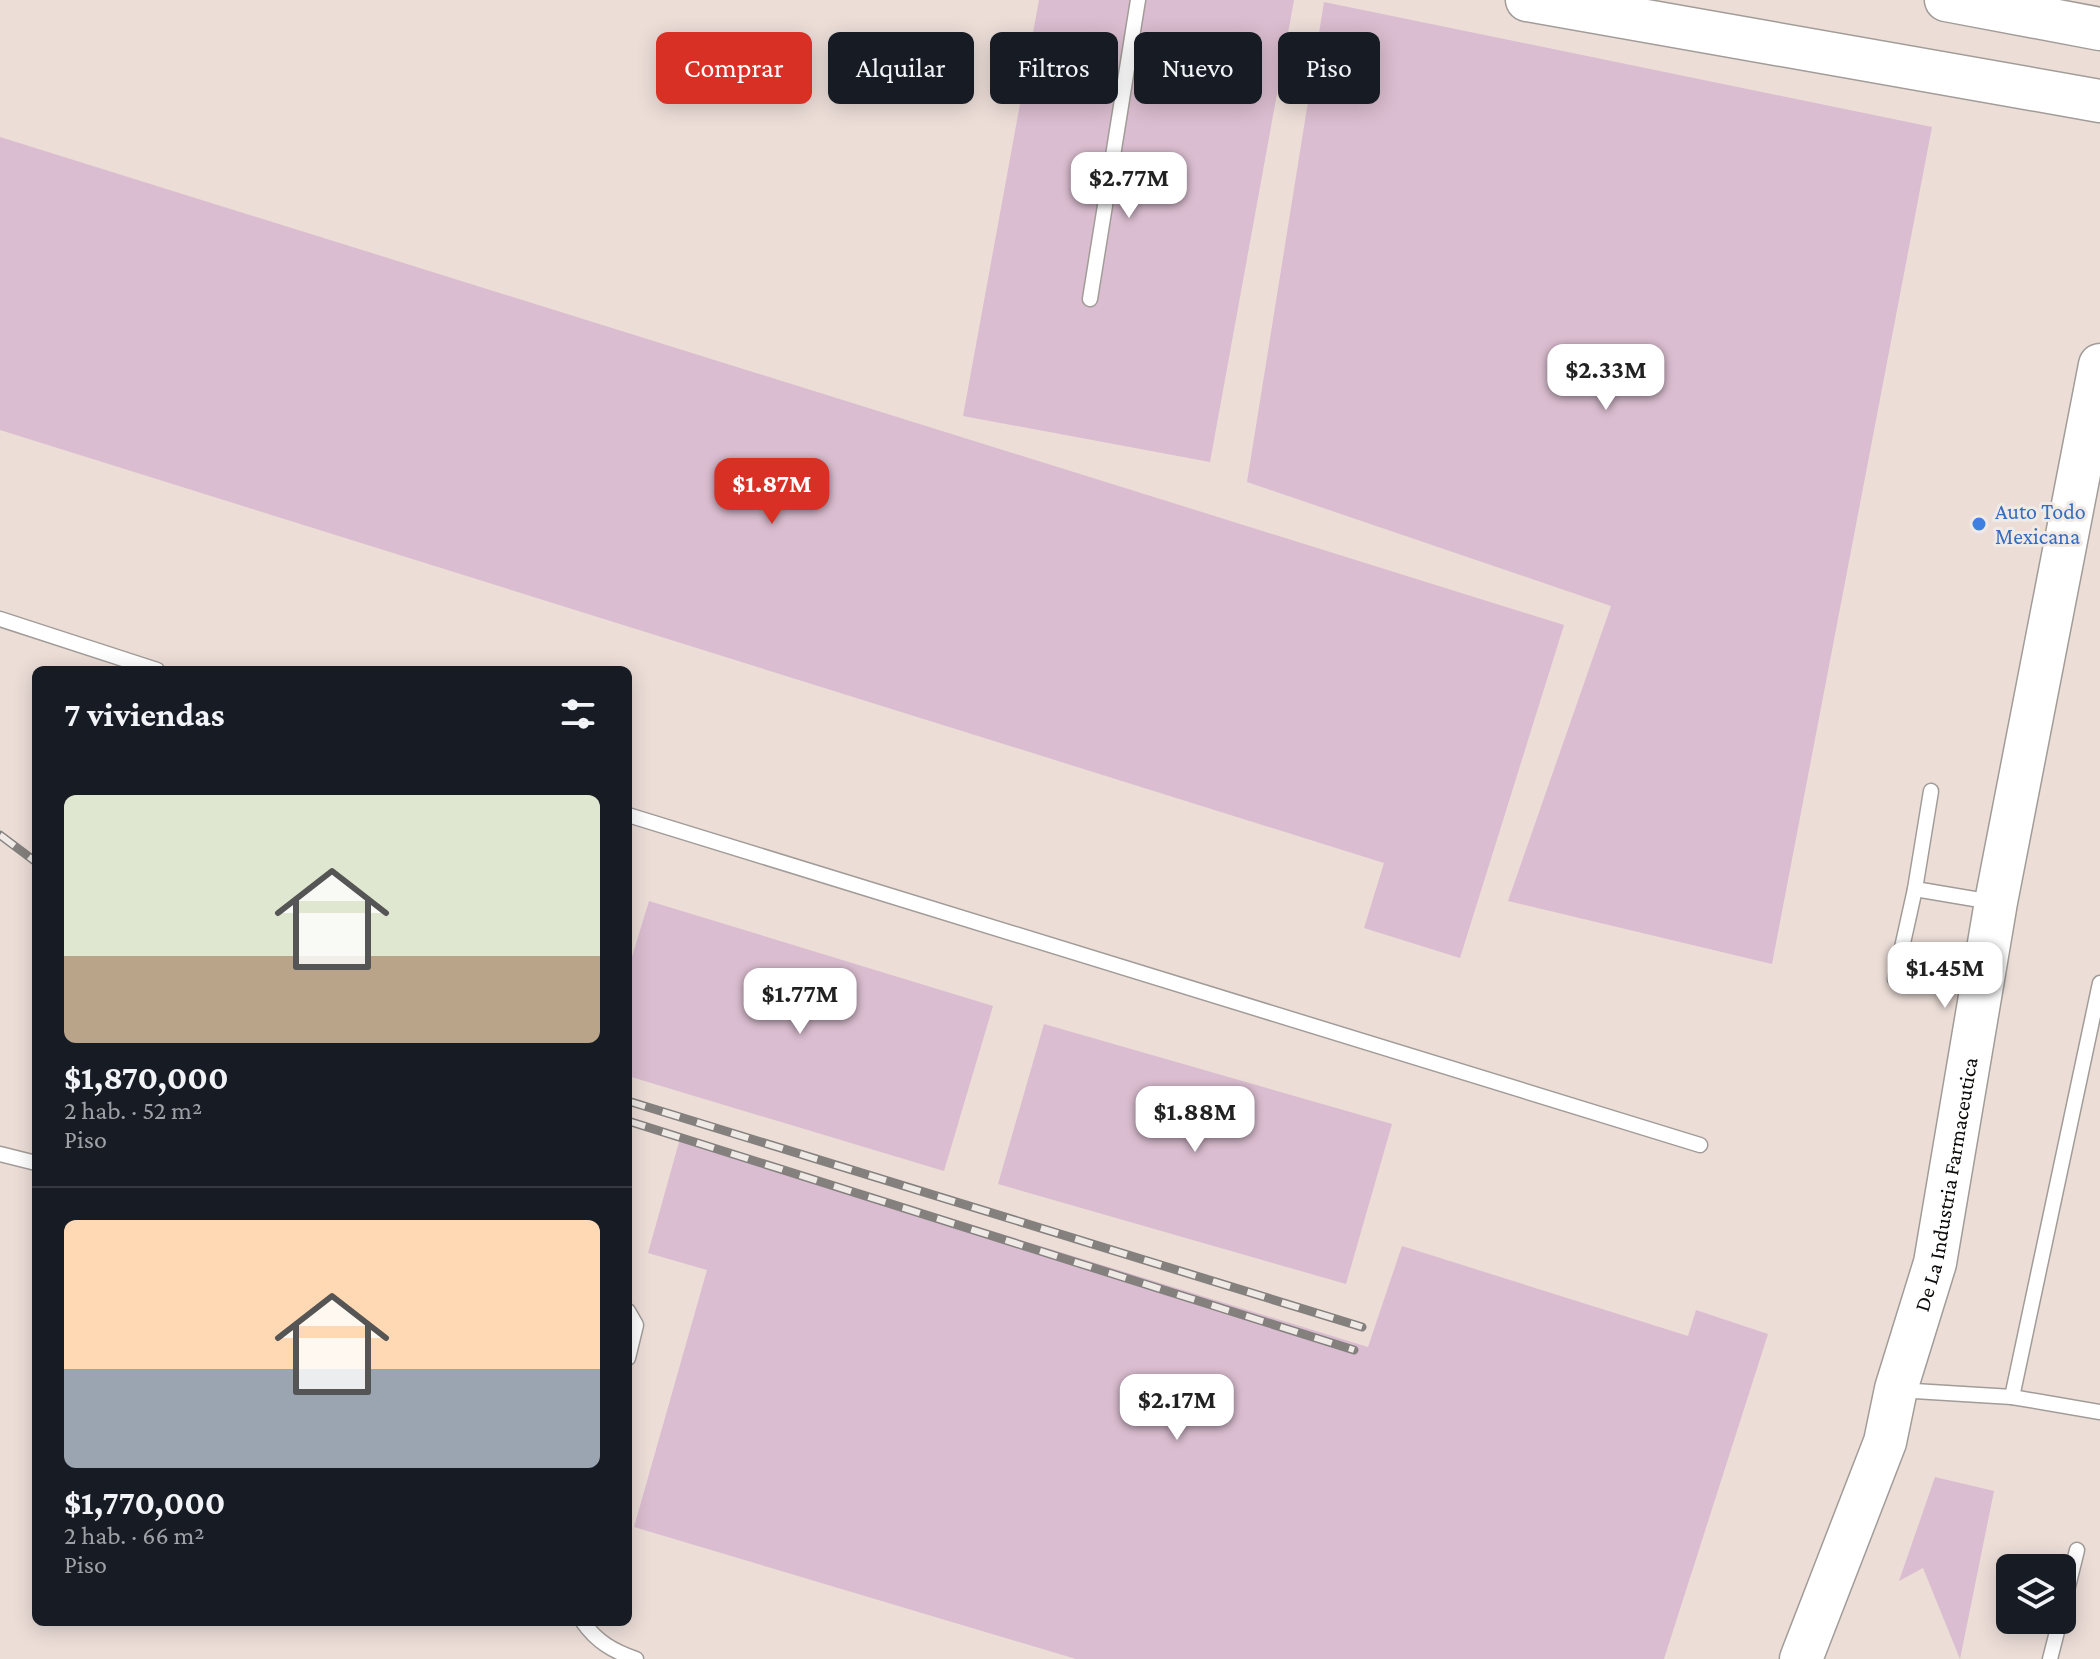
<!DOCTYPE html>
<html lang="es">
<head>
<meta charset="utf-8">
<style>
	:root { --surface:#171b24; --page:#242831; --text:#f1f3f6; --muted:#9ea1a6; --line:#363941; --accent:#d93025 }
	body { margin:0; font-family:"Crimson Pro",serif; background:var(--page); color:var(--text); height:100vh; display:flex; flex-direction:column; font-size:30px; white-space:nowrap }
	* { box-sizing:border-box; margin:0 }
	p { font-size:26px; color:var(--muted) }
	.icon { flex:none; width:44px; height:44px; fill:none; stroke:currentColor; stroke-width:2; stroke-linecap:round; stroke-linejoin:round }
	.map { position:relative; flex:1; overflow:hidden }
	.panel { position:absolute; left:32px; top:666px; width:600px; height:960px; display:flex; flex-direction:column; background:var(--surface); border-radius:12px; box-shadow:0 4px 20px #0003 }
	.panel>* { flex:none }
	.banner { position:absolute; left:656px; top:32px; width:760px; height:72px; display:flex; gap:16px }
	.buttons { position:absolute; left:1996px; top:1554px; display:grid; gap:16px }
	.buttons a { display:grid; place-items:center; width:80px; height:80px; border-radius:12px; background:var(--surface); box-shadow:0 4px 20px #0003; font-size:40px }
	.price { position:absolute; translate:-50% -68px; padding:0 18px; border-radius:16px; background:#fff; color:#222; font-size:26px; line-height:52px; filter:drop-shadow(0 2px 4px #0008) }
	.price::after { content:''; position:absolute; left:50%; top:48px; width:24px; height:18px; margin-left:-12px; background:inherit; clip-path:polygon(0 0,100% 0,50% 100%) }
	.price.active { background:var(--accent); color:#fff }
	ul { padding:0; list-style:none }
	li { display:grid; align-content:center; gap:16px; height:424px; padding:0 32px }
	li+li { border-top:2px solid var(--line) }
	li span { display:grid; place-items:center; height:248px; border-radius:12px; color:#555 }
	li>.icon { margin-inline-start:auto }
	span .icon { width:144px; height:144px; fill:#fffc; stroke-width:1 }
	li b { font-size:34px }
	h2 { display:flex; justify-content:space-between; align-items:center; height:96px; padding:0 32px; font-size:34px }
	.pill { padding:0 28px; border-radius:12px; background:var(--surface); box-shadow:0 4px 20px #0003; font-size:28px; line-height:72px }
	.pill.active { background:var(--accent); color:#fff }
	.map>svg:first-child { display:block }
</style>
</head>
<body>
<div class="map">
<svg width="2100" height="1659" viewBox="0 0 2100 1659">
	<rect width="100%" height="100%" fill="#f0eae7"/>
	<!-- built -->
	<path fill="#ecddd7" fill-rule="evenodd" d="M 0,0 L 2100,0 L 2100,1659 L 0,1659 ZM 36,670 L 628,670 L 628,1622 L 36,1622 ZM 2010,1568 L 2062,1568 L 2062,1620 L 2010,1620 Z"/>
	<!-- building -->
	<g fill="#dabdd0">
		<polygon points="1039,0 1294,0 1210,462 963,416"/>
		<polygon points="1324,2 1932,127 1772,964 1508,901 1611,606 1247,482"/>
		<polygon points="0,137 1564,625 1460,958 1364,928 1384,863 0,430"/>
		<polygon points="649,901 993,1006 944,1171 628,1076 628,970"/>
		<polygon points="1044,1024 1392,1124 1346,1284 998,1184"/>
		<polygon points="681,1135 1368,1347 1402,1246 1688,1336 1696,1310 1768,1334 1664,1659 1076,1659 634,1527 707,1270 648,1253"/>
		<polygon points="1935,1477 1994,1491 1960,1659 1923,1568 1899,1581"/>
	</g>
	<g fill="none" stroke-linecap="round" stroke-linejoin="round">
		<!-- lane casing -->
		<g stroke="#a29c99" stroke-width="17">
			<g id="lane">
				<polyline points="1090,299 1138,0"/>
				<polyline points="0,619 157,670"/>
				<polyline points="628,815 1700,1145"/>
				<polyline points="1915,889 1992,902"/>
				<polyline points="1895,979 1915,889 1931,791"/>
				<polyline points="0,1154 36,1163"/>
				<polyline points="628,1311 636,1325 628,1358"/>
				<polyline points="1898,1390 2012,1397 2100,1412"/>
				<polyline points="2012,1397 2100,983"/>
				<polyline points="2062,1611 2077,1550"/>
				<path d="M 583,1622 C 597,1642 613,1651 636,1659"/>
				<polyline points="2050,1659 2060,1620"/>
			</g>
		</g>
		<!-- secondary casing -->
		<g stroke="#a29c99" stroke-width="45">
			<g id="secondary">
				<polyline points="1527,0 2100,101"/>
				<polyline points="1946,0 2100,29"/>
				<path id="s1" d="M 1801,1659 L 1885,1442 L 1896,1389 L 1935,1263 L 1996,902 L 2100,365"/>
			</g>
		</g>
		<!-- lane -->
		<use href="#lane" stroke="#fff" stroke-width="14"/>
		<!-- secondary -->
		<use href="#secondary" stroke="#fff" stroke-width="42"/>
		<!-- rail casing -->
		<g stroke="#84807e" stroke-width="9">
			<g id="rail">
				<polyline points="0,835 36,862"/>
				<polyline points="628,1101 1362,1327"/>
				<polyline points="628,1121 1354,1350"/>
			</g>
		</g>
		<!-- rail -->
		<use href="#rail" stroke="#f0eae7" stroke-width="6" stroke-dasharray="18" stroke-linecap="butt"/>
	</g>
	<!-- markers -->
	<circle fill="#3f7fe0" stroke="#f0eae7" stroke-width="3" cx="1979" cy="524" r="8"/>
	<g text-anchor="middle" stroke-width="6" stroke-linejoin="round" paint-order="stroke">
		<!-- shop labels -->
		<g font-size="22" fill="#366cbe" stroke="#f0eae7" text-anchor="start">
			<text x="1995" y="519">Auto Todo<tspan x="1995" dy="25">Mexicana</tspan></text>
		</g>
		<!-- street labels -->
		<g font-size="22" fill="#0e0c0b" stroke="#f0eae7">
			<text dy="8" stroke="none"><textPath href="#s1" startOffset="498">De La Industria Farmaceutica</textPath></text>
		</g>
	</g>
</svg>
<div class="buttons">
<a><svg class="icon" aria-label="layers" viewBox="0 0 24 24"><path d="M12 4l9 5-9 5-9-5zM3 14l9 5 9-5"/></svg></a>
</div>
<b class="price" style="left:1129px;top:220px">$2.77M</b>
<b class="price" style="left:1606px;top:412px">$2.33M</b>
<b class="price active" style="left:772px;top:526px">$1.87M</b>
<b class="price" style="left:1945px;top:1010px">$1.45M</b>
<b class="price" style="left:800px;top:1036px">$1.77M</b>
<b class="price" style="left:1195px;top:1154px">$1.88M</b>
<b class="price" style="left:1177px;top:1442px">$2.17M</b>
<div class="banner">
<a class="pill active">Comprar</a>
<a class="pill">Alquilar</a>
<a class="pill">Filtros</a>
<a class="pill">Nuevo</a>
<a class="pill">Piso</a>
</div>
<section class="panel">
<h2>7 viviendas<svg class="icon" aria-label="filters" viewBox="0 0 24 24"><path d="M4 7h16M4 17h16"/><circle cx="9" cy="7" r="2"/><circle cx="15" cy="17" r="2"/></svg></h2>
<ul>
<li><span style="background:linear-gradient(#dfe7d0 65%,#b9a48a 0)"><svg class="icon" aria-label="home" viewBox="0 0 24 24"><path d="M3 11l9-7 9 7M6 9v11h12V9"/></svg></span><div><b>$1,870,000</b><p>2 hab. · 52 m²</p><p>Piso</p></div></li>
<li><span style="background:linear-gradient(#ffd9b3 60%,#9aa5b1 0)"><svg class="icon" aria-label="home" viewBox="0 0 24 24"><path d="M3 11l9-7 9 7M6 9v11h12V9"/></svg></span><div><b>$1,770,000</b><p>2 hab. · 66 m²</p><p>Piso</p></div></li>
</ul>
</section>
</div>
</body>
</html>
